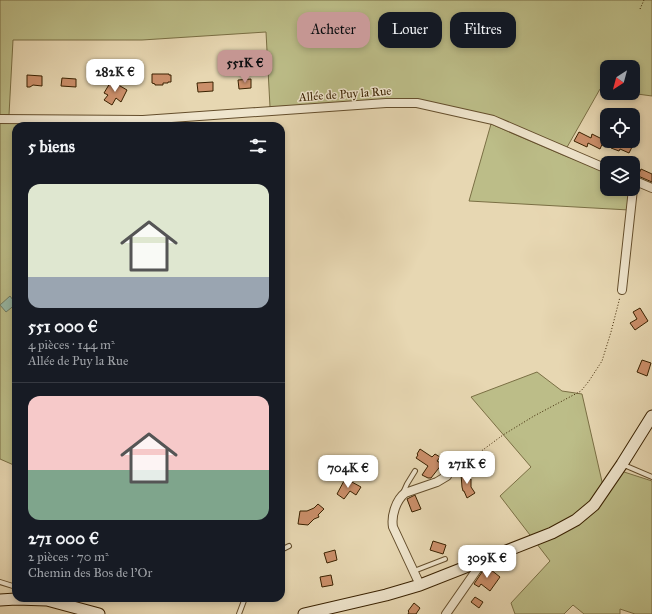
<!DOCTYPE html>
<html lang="fr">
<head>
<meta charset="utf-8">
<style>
	:root { --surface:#171b24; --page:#20242c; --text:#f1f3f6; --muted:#9ea1a6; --line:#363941; --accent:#c59692 }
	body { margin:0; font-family:"IM FELL Great Primer",serif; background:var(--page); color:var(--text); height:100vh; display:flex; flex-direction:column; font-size:15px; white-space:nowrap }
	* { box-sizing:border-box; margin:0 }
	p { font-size:13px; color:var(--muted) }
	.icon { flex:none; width:22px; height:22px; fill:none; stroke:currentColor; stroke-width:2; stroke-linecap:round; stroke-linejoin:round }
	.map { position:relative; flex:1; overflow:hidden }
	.sheet { position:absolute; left:12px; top:122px; width:273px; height:480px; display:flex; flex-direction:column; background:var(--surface); border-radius:12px; box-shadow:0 2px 6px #0003 }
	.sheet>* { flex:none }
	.hud { position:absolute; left:297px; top:12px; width:295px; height:36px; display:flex; gap:8px }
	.needle { width:26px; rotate:216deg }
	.controls { position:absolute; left:600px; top:60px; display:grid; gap:8px }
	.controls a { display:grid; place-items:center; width:40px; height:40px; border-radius:8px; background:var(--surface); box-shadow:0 2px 6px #0003; font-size:20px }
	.price { position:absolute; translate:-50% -34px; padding:0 9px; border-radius:8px; background:#fff; color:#222; font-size:13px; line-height:26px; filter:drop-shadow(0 1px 2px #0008) }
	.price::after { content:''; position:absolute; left:50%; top:24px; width:12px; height:9px; margin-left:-6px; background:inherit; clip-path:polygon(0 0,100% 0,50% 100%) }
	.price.on { background:var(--accent); color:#111 }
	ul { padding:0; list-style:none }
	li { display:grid; align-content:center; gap:8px; height:212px; padding:0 16px }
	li+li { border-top:1px solid var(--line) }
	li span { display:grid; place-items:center; height:124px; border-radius:12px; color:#555 }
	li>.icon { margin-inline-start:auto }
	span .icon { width:72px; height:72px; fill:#fffc; stroke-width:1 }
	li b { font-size:17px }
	h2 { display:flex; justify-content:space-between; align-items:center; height:48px; padding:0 16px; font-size:17px }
	.pill { padding:0 14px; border-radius:12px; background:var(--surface); box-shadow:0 2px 6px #0003; font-size:14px; line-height:36px }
	.pill.on { background:var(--accent); color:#111 }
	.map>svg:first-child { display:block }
</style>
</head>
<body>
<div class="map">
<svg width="652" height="614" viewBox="0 0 652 614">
	<rect width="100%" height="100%" fill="#e7d7b2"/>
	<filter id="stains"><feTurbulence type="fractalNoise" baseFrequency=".005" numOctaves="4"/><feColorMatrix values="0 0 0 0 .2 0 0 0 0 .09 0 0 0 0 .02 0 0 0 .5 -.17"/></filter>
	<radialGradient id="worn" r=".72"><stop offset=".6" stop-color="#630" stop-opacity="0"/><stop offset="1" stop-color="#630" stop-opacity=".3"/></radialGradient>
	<!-- green -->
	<g fill="#bcbd88" stroke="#7a6f44">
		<polygon points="0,0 652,0 652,96 630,93 633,93 633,67 607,67 607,90 600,89 566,149 493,117 416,99 270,107 266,32 142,40 13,40 9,115 0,115"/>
		<polygon points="0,123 70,124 70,126 16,126 16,466 0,459"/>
		<polygon points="491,124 563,155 607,172 607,189 631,189 629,210 469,201"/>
		<polygon points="537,372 562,391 582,394 603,486 621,471 652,481 652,614 635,614 620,609 620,614 584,614 573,605 564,614 515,614 511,603 550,561 500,496 531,467 471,397"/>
	</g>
	<!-- water -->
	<polygon fill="#97baa8" stroke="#717d65" points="10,296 16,304 6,312 0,305"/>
	<!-- building -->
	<g fill="#cb8f6a" stroke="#392100">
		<polygon points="152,74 169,74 169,75 171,75 171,82 168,82 168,83 163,83 163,85 155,85 155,84 152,83"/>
		<polygon points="27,75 42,76 42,86 33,85 30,87 27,87"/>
		<polygon points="62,78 76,79 76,87 61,86"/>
		<polygon points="251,79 251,88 239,89 238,80"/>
		<polygon points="213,82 213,91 198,92 197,83"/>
		<polygon points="110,83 114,85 115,83 127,90 121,102 116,98 112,105 104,100 108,95 104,93"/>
		<polygon points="579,132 591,138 592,134 604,140 600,149 588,143 587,147 574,141"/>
		<polygon points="614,141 624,141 633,145 629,153 620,149 619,151 611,148"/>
		<polygon points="641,169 652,174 652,182 638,176"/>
		<polygon points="640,308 648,321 635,330 630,323 637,319 633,312"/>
		<polygon points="642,360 651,363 647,376 637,372"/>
		<polygon points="420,449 432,457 435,454 440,457 437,461 442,464 431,478 428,478 422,475 428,466 416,458 418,455 417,454"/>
		<polygon points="461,474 469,474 469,480 471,479 471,487 475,493 467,498 464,491 463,491 462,487"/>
		<polygon points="345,479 349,482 350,481 361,487 356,495 350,491 344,499 337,494"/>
		<polygon points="415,495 421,509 412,512 407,499"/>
		<polygon points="318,504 324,509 318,515 319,517 314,519 308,525 298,524 300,511 307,511 314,508"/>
		<polygon points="433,541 446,545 443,554 430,550"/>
		<polygon points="335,550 337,560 327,563 324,553"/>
		<polygon points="486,566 500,577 490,591 481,584 479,587 474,584"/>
		<polygon points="331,575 333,585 322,587 320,577"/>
		<polygon points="475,597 483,602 479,608 471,602"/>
		<polygon points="414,603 420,608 416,614 408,614 409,612 408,611"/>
	</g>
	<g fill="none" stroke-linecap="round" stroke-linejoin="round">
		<!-- service casing -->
		<g stroke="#644e2c" stroke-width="6">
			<g id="service">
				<polyline points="624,465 652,477"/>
				<polyline points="403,493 407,484 415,471"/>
				<polyline points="281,550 289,546"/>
				<polyline points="414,571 445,559"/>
				<polyline points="0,582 16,587"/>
				<polyline points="239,614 245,598"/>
			</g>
		</g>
		<!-- minor casing -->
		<g stroke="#644e2c" stroke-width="10">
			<g id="minor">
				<polyline points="0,119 143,120 386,103 417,103 493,120 607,169"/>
				<polyline points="633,180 652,188"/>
				<polyline points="622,290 633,189"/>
				<path d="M 420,585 L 393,527 C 391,516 396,500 405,493 L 437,482 L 447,476"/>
				<polyline points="446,614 478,568 480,565 479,561"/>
			</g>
		</g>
		<!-- secondary casing -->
		<g stroke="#392100" stroke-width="13">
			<g id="secondary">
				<polyline points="0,600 16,599 47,600 99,614"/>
				<polyline points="304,614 386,595 420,585 552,533 576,520 594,505 622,464 652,416"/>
			</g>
		</g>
		<!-- path -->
		<g stroke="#392100" stroke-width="1" stroke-dasharray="1 2" stroke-linecap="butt">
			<polyline points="640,9 644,0"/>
			<polyline points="453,472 503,435 534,416 581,391 589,381 602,361 611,332 620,297"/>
		</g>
		<!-- service -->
		<use href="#service" stroke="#efe5cd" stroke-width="4"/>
		<!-- minor -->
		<use href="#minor" stroke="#efe5cd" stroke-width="8"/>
		<!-- secondary -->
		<use href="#secondary" stroke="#efe5cd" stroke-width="11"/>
	</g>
	<g text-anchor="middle" stroke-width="3" stroke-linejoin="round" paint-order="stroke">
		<!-- street labels -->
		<g font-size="12" fill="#392100" stroke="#efe5cd">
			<text transform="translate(345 94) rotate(-4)" y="4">Allée de Puy la Rue</text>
		</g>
	</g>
	<rect width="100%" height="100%" filter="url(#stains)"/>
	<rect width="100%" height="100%" fill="url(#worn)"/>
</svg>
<div class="controls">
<a><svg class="needle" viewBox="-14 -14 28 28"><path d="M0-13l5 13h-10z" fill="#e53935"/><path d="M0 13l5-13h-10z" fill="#9ea1a6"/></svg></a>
<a><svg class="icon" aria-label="locate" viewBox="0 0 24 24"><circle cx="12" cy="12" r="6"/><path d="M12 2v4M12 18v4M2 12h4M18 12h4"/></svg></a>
<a><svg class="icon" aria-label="layers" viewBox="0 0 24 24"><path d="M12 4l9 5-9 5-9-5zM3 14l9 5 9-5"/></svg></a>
</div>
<b class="price on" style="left:245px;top:84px">551K €</b>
<b class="price" style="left:115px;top:93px">282K €</b>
<b class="price" style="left:467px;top:485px">271K €</b>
<b class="price" style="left:348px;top:489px">704K €</b>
<b class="price" style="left:487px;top:579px">309K €</b>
<div class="hud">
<a class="pill on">Acheter</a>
<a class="pill">Louer</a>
<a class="pill">Filtres</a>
</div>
<section class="sheet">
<h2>5 biens<svg class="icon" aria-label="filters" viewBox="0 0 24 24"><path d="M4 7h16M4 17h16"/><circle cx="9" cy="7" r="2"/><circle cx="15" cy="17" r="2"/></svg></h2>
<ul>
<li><span style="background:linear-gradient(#dfe7d0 75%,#9aa5b1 0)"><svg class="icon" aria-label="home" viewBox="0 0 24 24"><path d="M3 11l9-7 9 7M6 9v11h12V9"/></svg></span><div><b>551 000 €</b><p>4 pièces · 144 m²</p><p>Allée de Puy la Rue</p></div></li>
<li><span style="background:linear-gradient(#f6c9c9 60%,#7fa58c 0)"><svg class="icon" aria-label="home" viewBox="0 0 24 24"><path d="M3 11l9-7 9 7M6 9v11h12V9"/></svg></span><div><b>271 000 €</b><p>2 pièces · 70 m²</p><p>Chemin des Bos de l'Or</p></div></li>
</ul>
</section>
</div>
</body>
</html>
